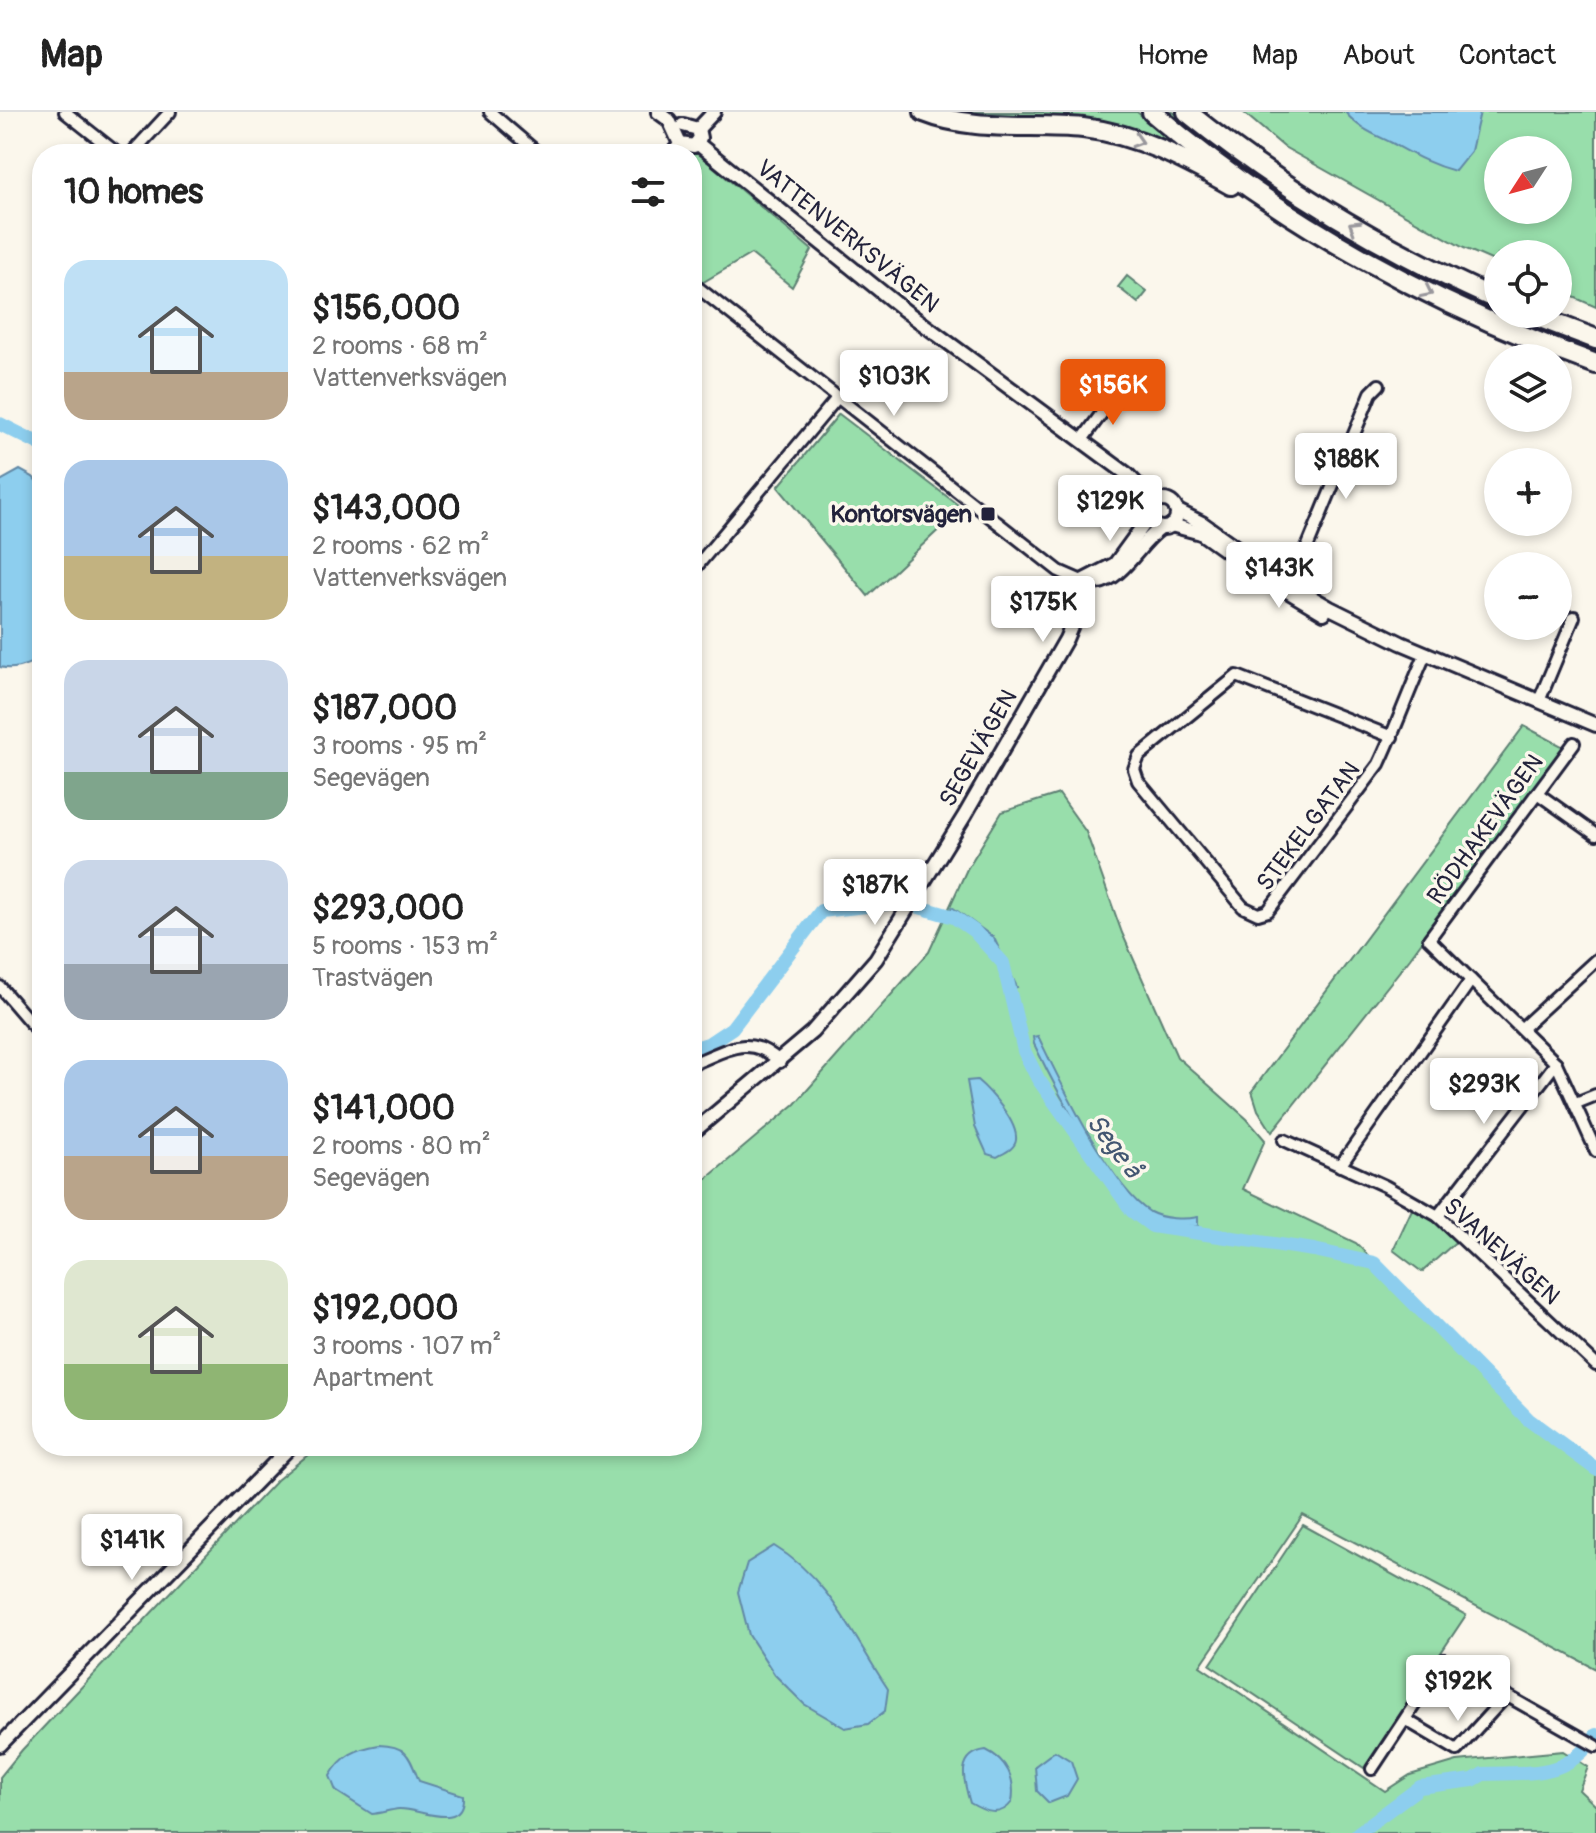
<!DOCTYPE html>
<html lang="en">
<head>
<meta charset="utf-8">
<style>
	:root { --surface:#fff; --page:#f2f2f2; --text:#222; --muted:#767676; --line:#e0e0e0; --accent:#ea580c }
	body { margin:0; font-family:Pangolin,sans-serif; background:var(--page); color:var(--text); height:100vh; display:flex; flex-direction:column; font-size:30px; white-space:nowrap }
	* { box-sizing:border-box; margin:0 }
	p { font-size:26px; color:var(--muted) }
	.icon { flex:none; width:44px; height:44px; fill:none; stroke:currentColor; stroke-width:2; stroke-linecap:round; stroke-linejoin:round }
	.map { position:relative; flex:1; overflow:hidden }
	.sheet { position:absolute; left:32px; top:32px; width:670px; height:1312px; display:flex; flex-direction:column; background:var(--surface); border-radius:32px; box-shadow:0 4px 12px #0003 }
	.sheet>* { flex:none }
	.needle { width:52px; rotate:234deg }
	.tools { position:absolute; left:1484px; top:24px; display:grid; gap:16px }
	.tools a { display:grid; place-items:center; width:88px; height:88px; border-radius:50%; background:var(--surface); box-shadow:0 4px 12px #0003; font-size:40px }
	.price { position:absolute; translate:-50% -68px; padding:0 18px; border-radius:8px; background:#fff; color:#222; font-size:26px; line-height:52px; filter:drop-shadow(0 2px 4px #0008) }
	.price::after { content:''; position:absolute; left:50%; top:48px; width:24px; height:18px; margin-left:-12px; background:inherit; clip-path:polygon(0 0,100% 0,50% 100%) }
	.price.current { background:var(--accent); color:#fff }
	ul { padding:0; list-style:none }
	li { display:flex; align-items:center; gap:24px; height:200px; padding:0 32px }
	li span { display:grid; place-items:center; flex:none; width:224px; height:160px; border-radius:24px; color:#555 }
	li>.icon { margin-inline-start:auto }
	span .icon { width:96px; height:96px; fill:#fffc; stroke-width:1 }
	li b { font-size:34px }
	h2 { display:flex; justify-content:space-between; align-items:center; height:96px; padding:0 32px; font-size:34px }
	header { display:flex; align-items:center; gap:48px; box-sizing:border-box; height:112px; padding:0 40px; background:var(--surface); border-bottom:2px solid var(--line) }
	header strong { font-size:38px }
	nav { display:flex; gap:44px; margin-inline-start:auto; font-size:28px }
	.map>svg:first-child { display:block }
</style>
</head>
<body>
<header>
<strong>Map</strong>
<nav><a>Home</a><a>Map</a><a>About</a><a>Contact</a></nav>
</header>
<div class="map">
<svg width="1596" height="1721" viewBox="0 0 1596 1721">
	<rect width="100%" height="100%" fill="#fbf7ec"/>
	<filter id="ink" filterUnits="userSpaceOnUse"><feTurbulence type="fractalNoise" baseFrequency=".0125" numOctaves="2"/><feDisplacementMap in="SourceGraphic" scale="16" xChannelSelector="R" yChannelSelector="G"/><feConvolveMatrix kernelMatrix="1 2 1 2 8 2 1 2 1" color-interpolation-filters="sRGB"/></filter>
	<g filter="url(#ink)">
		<!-- green -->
		<g fill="#98deab" stroke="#5d8073" stroke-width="2" fill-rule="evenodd">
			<polygon points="935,0 1137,0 1202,52 1179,40"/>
			<polygon points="1159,0 1173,0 1232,46 1347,121 1343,129 1310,109"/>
			<path d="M 1243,0 L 1596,0 L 1596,195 L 1558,178 L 1558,142 L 1498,142 L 1498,151 L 1464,136 L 1284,35 ZM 1498,38 L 1558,38 L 1558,98 L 1498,98 Z"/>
			<polygon points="697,41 812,138 792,175 751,142 700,172 692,165 691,42"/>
			<polygon points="1353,124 1498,202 1596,238 1596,247 1565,237 1348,133"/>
			<polygon points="1127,164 1147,180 1138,191 1118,175"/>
			<polygon points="839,302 962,396 868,484 778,375"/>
			<polygon points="1524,614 1564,635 1410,846 1272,1020 1258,998 1252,979"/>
			<polygon points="1059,682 1086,720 1122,821 1177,945 1247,1007 1265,1028 1243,1077 1356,1131 1529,1308 1596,1357 1596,1557 1303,1403 1200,1554 1385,1679 1410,1663 1457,1649 1563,1639 1588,1655 1579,1678 1596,1694 1596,1721 0,1721 0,1665 22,1638 277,1368 319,1334 692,1334 692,1071 699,1073 795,992 929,840 967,757 1002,700"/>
			<polygon points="1414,1093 1460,1126 1422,1160 1393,1138"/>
			<polygon points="1303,1413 1466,1503 1364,1656 1210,1553"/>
		</g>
		<!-- water -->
		<g fill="#8dceee" stroke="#6289a6" stroke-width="2">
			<path d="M 1345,0 L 1480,0 L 1471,39 L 1455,59 C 1431,53 1414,43 1392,31 C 1374,22 1359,17 1345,0 Z"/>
			<path d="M 20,358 L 33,365 L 42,375 L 42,546 C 28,552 16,559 0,555 L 0,369 Z"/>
			<path d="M 952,795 L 994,826 L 1017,875 L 1013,876 C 1003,841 984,814 950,799 Z"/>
			<path d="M 1038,924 C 1059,967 1110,1076 1150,1100 C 1163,1107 1184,1108 1198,1105 L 1198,1114 C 1185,1113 1167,1115 1155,1111 C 1118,1099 1052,969 1034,932 L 1033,925 Z"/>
			<path d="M 977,968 C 990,979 1018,1010 1016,1028 C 1015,1037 1004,1041 997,1045 L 987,1042 L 975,1015 L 967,969 Z"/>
			<path d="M 774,1434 C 830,1467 853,1525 888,1577 L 885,1599 L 868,1612 L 845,1616 L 804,1592 L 775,1563 L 749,1523 L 738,1480 L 747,1451 Z"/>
			<path d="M 379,1633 C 408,1634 409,1644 419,1669 L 463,1683 C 465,1721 418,1696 399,1697 C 390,1698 381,1701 372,1702 L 336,1679 L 330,1664 C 342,1643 356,1637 379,1633 Z"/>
			<path d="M 986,1638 C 1007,1648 1016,1667 1012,1690 C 1000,1706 985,1700 970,1691 C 963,1668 956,1642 986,1638 Z"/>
			<polygon points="1055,1639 1071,1649 1077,1667 1067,1684 1049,1691 1037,1679 1035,1654"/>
		</g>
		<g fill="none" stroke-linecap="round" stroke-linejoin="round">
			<!-- river -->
			<g stroke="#8dceee" stroke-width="14">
				<polyline points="0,312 42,333"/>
				<polyline points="692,937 708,932 732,916 821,799 902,790 954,805 974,819 1003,851 1024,939 1038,967 1132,1099 1152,1114 1165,1116 1314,1138 1374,1151 1529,1308 1596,1357"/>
				<path d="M 1358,1721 L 1420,1675 L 1473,1668 L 1483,1662 C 1530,1660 1567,1667 1596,1623"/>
			</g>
			<!-- minor casing -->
			<g stroke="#22223b" stroke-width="16">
				<g id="minor">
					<polyline points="65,0 118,42"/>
					<polyline points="490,0 539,42"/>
					<polyline points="131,42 170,0"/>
					<polyline points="670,42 680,32"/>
					<polyline points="692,171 1059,459 1082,469"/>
					<polyline points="1082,328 1116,282"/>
					<polyline points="692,460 838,285"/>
					<polyline points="1278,474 1307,436 1371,281 1379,273"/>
					<polyline points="1539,589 1574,505"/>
					<path d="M 1392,625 L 1237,564 L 1139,644 L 1134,657 L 1138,669 L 1243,795 L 1258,802 L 1268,799 L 1379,652 C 1396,616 1409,578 1426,541"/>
					<polyline points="1574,631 1429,827 1556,951 1596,1039"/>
					<polyline points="1537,681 1596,723"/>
					<polyline points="0,875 42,924"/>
					<polyline points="1522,916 1596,848"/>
					<path d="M 692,952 C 726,939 749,920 780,950"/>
					<polyline points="1576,991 1596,983"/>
					<polyline points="1284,1028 1385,1074 1438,1104 1596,1253"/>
					<polyline points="1340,1054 1471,868"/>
					<polyline points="1438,1104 1556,951"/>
					<polyline points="275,1334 280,1345"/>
					<polyline points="1406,1608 1457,1638 1506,1584"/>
					<polyline points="1372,1657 1444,1548 1596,1634"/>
				</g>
			</g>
			<!-- tertiary casing -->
			<g stroke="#22223b" stroke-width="18">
				<g id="tertiary">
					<polyline points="658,0 669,8 680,32 694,34 700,26 698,17 683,13"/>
					<polyline points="698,17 714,0"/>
					<polyline points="697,31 904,198 1127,362 1146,382 1151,397"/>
					<circle cx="1163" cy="402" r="14"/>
					<polyline points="1176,398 1202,411 1282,468 1330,496 1401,531 1596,613"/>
					<polyline points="1171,413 1201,421 1236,446"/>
					<polyline points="1254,459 1324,501"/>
					<path d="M 1082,469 C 1119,480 1135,433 1161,416"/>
					<polyline points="1082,469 1115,452 1150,404"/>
					<polyline points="692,1021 812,920 876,847 965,703 1066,527 1082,489 1082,469"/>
					<polyline points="0,1633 291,1334"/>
				</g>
			</g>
			<!-- motorway casing -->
			<g stroke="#22223b" stroke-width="24">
				<g id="motorway">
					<path d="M 924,0 C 974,20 1030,11 1083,16 C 1137,22 1184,47 1231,73"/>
					<path d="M 1152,0 C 1280,111 1437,195 1596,252"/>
					<path d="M 1187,0 C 1281,76 1388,139 1498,188"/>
					<polyline points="1530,202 1596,227"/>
				</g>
			</g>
			<!-- minor -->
			<use href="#minor" stroke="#fbf7ec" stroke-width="10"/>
			<!-- tertiary -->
			<use href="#tertiary" stroke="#fbf7ec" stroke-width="12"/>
			<!-- motorway -->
			<use href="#motorway" stroke="#fbf7ec" stroke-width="18"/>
		</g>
		<!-- one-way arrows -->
		<defs><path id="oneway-chevron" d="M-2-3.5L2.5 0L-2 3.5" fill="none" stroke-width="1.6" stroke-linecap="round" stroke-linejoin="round" transform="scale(2)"/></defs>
		<g stroke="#99979c">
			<use href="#oneway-chevron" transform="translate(1138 29) rotate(17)"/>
			<use href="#oneway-chevron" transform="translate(1354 114) rotate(-149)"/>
			<use href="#oneway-chevron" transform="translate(1427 180) rotate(26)"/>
		</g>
	</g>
	<!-- markers -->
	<rect fill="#22223b" stroke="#fbf7ec" stroke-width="3" x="980" y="394" width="16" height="16" rx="4"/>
	<g text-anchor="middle" stroke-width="7" stroke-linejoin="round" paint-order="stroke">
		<!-- street labels -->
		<g font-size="24" fill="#22223b" stroke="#fbf7ec">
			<text transform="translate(848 124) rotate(39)" y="8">VATTENVERKSVÄGEN</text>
			<text transform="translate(978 636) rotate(-60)" y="8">SEGEVÄGEN</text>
			<text transform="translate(1308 714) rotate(-53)" y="8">STEKELGATAN</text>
			<text transform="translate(1485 717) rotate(-54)" y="8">RÖDHAKEVÄGEN</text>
			<text transform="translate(1502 1139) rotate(42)" y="8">SVANEVÄGEN</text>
		</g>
		<!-- poi labels -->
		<g font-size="24" font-weight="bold" fill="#22223b" stroke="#fbf7ec" text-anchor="end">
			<text x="972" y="410">Kontorsvägen</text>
		</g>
		<!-- water labels -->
		<g font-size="26" font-style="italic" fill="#425671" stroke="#fbf7ec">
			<text transform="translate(1115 1034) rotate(53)" y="9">Sege å</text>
		</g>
	</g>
</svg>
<div class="tools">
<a><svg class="needle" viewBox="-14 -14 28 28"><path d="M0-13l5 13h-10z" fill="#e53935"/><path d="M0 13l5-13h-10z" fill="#767676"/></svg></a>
<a><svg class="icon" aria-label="locate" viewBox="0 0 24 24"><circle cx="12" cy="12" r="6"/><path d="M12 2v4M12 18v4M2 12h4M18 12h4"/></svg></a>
<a><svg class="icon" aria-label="layers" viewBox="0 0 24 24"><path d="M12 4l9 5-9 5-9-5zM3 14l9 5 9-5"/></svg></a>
<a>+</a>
<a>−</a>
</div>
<b class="price" style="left:894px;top:306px">$103K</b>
<b class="price current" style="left:1113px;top:315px">$156K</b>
<b class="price" style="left:1346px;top:389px">$188K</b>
<b class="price" style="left:1110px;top:431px">$129K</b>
<b class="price" style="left:1279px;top:498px">$143K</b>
<b class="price" style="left:1043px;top:532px">$175K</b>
<b class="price" style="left:875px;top:815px">$187K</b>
<b class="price" style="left:1484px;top:1014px">$293K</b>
<b class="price" style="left:132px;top:1470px">$141K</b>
<b class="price" style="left:1458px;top:1611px">$192K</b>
<section class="sheet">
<h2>10 homes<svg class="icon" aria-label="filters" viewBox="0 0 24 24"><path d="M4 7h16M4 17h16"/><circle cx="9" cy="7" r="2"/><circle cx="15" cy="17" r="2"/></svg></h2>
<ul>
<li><span style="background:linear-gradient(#bfe0f5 70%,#b9a48a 0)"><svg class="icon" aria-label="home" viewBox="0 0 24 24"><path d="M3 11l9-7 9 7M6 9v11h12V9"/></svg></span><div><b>$156,000</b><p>2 rooms · 68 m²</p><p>Vattenverksvägen</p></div></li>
<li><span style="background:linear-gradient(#a9c7e8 60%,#c2b280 0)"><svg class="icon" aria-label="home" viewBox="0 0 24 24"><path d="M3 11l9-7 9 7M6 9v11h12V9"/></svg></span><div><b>$143,000</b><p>2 rooms · 62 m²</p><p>Vattenverksvägen</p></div></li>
<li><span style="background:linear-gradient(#c9d6e8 70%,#7fa58c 0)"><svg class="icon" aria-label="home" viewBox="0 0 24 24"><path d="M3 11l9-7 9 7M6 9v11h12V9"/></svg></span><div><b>$187,000</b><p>3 rooms · 95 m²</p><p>Segevägen</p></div></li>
<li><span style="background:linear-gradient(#c9d6e8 65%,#9aa5b1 0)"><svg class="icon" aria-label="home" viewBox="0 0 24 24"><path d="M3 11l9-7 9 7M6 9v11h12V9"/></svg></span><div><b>$293,000</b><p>5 rooms · 153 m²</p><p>Trastvägen</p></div></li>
<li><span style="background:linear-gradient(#a9c7e8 60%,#b9a48a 0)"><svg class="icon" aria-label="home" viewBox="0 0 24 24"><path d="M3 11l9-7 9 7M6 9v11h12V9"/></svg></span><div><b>$141,000</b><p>2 rooms · 80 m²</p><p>Segevägen</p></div></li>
<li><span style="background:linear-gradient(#dfe7d0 65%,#8fb573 0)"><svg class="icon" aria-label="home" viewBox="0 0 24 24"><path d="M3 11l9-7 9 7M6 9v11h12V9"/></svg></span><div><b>$192,000</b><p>3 rooms · 107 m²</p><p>Apartment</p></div></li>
</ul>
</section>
</div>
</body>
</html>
